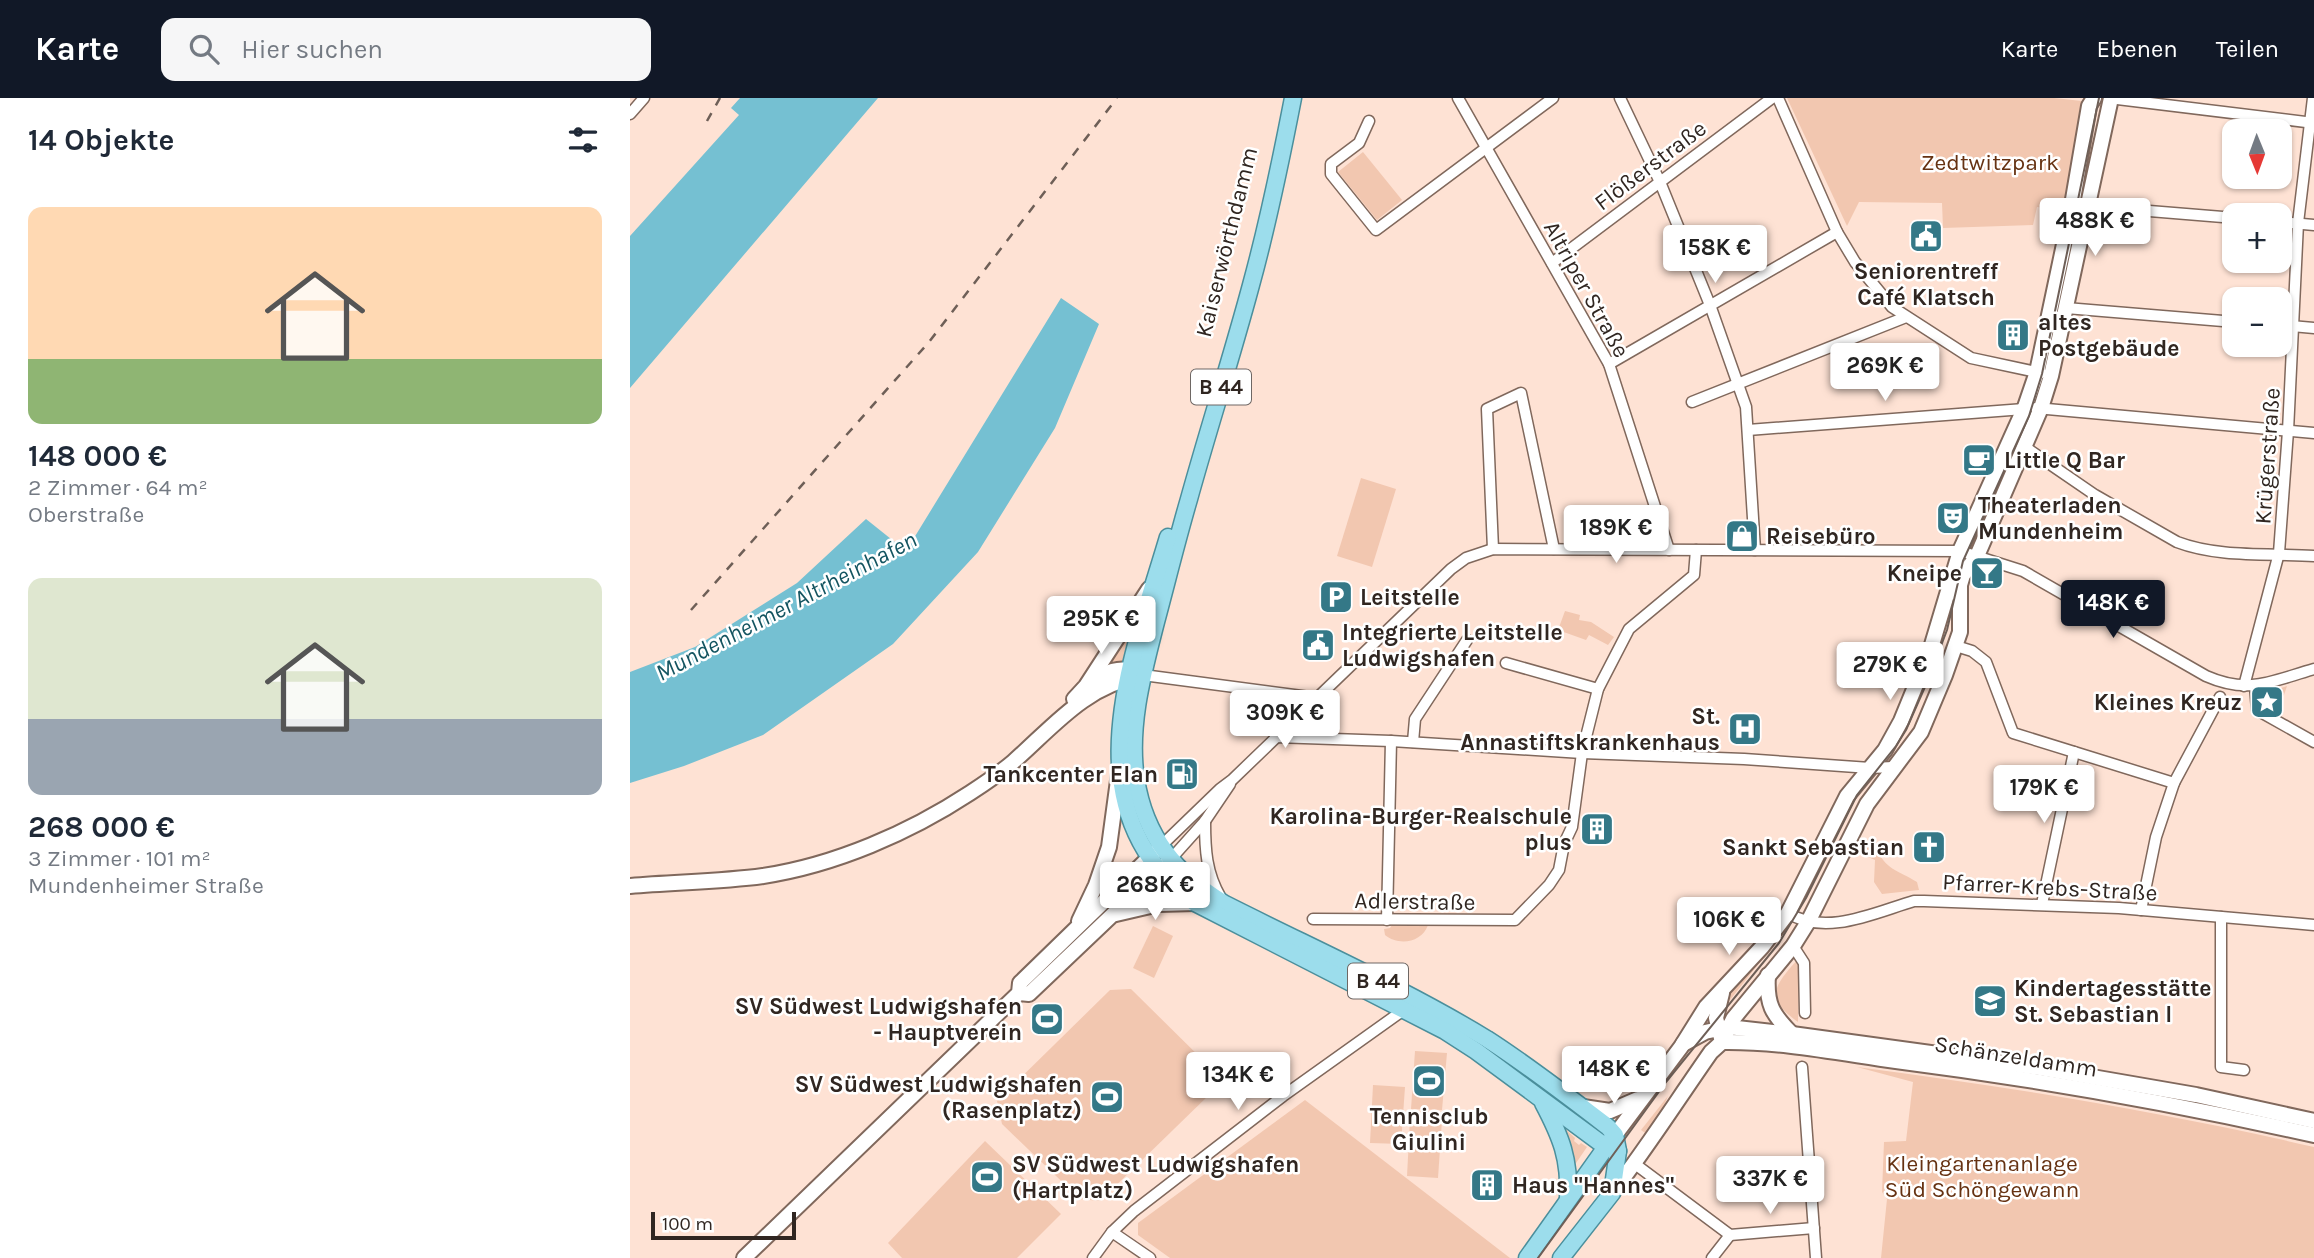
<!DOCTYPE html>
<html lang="de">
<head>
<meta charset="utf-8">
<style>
	:root { --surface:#fff; --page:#f6f6f7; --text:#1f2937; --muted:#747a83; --accent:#111827 }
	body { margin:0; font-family:Karla,sans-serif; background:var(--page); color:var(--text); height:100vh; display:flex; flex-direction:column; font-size:26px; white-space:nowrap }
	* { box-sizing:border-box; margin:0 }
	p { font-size:23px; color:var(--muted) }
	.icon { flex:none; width:38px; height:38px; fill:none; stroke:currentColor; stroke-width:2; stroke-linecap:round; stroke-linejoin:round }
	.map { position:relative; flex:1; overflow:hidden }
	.sheet { display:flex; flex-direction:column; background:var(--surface); width:630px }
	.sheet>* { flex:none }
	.needle { width:46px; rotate:179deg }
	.controls { position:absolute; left:1592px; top:21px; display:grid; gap:14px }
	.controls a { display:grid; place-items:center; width:70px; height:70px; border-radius:14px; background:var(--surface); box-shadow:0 2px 5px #0004; font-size:35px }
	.scale { position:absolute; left:21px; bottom:18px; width:145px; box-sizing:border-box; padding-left:7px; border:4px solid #302621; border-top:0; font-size:19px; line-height:24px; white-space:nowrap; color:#302621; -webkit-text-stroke:5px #fff; paint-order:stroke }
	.price { position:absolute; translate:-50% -60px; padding:0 16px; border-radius:7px; background:#fff; color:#222; font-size:23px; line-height:46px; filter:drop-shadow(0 2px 4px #0008) }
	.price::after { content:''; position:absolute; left:50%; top:42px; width:21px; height:16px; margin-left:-10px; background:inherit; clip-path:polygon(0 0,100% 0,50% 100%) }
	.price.on { background:var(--accent); color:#fff }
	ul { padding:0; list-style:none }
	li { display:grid; align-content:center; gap:14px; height:371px; padding:0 28px }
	li span { display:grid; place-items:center; height:217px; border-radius:14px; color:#555 }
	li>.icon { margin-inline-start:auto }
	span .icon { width:126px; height:126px; fill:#fffc; stroke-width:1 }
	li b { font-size:30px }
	h2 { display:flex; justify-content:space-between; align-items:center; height:84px; padding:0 28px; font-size:30px }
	header { display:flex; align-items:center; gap:42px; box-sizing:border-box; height:98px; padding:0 35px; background:var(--accent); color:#fff }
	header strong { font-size:33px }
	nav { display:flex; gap:38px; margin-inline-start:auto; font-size:24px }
	.search { width:490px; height:63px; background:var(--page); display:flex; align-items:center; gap:18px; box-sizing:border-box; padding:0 24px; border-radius:14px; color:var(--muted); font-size:26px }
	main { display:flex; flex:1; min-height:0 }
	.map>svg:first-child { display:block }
</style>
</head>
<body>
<header>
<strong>Karte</strong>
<div class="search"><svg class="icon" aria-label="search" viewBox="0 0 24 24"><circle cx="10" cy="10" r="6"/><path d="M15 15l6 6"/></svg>Hier suchen</div>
<nav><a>Karte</a><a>Ebenen</a><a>Teilen</a></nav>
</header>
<main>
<section class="sheet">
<h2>14 Objekte<svg class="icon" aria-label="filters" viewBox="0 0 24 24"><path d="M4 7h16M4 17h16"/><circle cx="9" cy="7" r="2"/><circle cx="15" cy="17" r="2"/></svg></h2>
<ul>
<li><span style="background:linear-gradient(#ffd9b3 70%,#8fb573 0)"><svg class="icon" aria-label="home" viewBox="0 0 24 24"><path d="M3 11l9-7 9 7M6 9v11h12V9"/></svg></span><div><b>148 000 €</b><p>2 Zimmer · 64 m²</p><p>Oberstraße</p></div></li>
<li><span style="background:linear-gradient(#dfe7d0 65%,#9aa5b1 0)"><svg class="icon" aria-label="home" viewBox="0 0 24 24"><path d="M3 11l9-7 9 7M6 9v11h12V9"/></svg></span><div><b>268 000 €</b><p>3 Zimmer · 101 m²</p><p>Mundenheimer Straße</p></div></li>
</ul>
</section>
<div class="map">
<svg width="1684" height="1160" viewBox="0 0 1684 1160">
	<rect width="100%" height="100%" fill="#fee2d4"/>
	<!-- green -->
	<g fill="#f2c7b0">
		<polygon points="1157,0 1424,0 1452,3 1438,113 1407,109 1403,127 1313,130 1312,105 1229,104 1217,128"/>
		<polygon points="733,54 772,102 747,122 708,74"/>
		<polygon points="731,380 766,391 742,469 707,458"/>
		<polygon points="935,513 950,517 949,522 961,524 984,539 978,547 959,537 956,542 928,532"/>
		<polygon points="500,529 492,566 471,572"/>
		<polygon points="1657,588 1654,597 1650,600 1651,616 1639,609 1637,613 1633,611 1639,606 1636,595"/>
		<path d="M 1236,744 L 1246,749 C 1255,772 1268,772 1287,784 L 1289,792 L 1252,796 L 1244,784 L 1245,762 L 1225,753 Z"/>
		<path d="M 762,827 L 798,827 C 792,845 768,848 755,837 L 754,831 L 760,830 Z"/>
		<polygon points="523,828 543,838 524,880 503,870"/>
		<polygon points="1157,830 1100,902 1094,906 1103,890 1152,831"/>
		<path d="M 1168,861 L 1169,869 L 1168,924 C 1134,900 1144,888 1168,861 Z"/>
		<polygon points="501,891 585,974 580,996 470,1103 450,1101 372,1026 367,1003 480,892"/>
		<polygon points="785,953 817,955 812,1012 781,1011"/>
		<path d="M 1227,969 C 1381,989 1533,1014 1684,1049 L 1684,1160 L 1251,1160 L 1257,1101 L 1252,1094 L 1254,1044 L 1276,1043 L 1283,984 Z"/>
		<polygon points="743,987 775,989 771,1046 740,1045"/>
		<polygon points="1038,998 1028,1022 1018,1037 1011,1032"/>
		<polygon points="675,1002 880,1160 540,1160 508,1137 508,1125"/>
		<polygon points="780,1021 812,1022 808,1080 777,1078"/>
		<polygon points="933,1029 945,1040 944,1043 949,1047 951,1045 957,1049 944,1068"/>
		<polygon points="355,1043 431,1116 387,1160 272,1160 258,1145"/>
	</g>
	<!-- water -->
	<g fill="#75c0d2">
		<polygon points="110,0 248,0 0,290 0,138 109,17 101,10"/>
		<polygon points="431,200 469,226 425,330 348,454 263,546 133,637 54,668 0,685 0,574 65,549 167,485 236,421 276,453"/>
	</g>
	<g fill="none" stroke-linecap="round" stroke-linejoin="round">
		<!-- street casing -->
		<g stroke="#80685c" stroke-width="13">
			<g id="street">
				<polyline points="828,0 979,266 1039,452"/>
				<polyline points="990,0 1030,84 1080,207 1116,309 1125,452"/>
				<polyline points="1148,0 1207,134 1225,164 1262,209 1341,260 1411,275"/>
				<polyline points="1479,0 1684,25"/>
				<polyline points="0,16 14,0"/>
				<polyline points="739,23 729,45 701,66 701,76 746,132 923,0"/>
				<polyline points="1458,108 1605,120"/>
				<polyline points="1650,124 1684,127"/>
				<polyline points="922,165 1142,0"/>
				<polyline points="1436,210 1605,224"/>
				<polyline points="1650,227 1684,230"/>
				<polyline points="979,266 1207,134"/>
				<polyline points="1062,304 1276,219"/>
				<polyline points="1406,310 1684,335"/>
				<polyline points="1118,332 1394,311"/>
				<path d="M 1395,349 L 1465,397 L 1547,444 C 1589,460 1639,455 1684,458"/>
				<polyline points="863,451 857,311 891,295 924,451"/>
				<polyline points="1326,548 1342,553 1356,564 1383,635 1544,685"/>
				<polyline points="876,565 968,591"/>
				<polyline points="513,577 687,600"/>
				<polyline points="1614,588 1649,455 1658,333 1668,125 1683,0"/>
				<polyline points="1625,588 1627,612 1684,644"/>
				<polyline points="645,639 761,643 952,655 1114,661 1240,670 1264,669"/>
				<polyline points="783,644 785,621 837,542"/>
				<path d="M 575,723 C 575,751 576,775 591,800"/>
				<path d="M 531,748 L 590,691 L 602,682 L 821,471 L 836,460 L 863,451 L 1330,453 L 1393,473 L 1576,578 C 1619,597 1642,583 1684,571"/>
				<polyline points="540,762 575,723 600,686"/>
				<polyline points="1412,806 1444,654"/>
				<polyline points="1511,812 1526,739 1544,685 1590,599"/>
				<path d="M 1158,815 C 1196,839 1246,814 1284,803 L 1294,803 L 1489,810 L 1684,827"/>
				<polyline points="1591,819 1591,969 1614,972"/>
				<polyline points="683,821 885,822 919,787 929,772 934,746 942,729 952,655 968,591 999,531 1064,477 1066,452"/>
				<polyline points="757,822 761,643"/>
				<polyline points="1163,848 1174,865 1175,915"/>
				<polyline points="1172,969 1186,1160"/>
				<polyline points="1005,1066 1100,1137 1184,1130"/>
				<polyline points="482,1134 520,1160"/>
				<polyline points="463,1160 482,1134 504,1113 653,998 775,911"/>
				<polyline points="1082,1160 1100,1137"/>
			</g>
		</g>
		<!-- secondary casing -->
		<g stroke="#80685c" stroke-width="18">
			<g id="secondary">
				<path d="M 460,585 C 475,574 490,567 508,575"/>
				<polyline points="444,601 456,588 519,491"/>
				<path d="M 0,788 C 44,784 89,784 133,778 C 205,767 279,735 340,695 C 354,686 370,675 383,664 C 423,629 454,589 509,578"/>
				<polyline points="486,816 529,806 565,805"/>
				<polyline points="449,823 466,787 479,749 489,675"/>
				<path d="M 1138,877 C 1136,906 1142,916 1162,936"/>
				<polyline points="389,895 399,896 538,764"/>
				<polyline points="1091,940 1086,920 1092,895"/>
				<path d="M 1092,944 C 1150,943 1209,955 1266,963 C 1407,981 1546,1006 1684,1037"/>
				<polyline points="1053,946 1075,934 1098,929 1162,936 1410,970 1566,997 1684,1023"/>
				<polyline points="953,1009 980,1013 1008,1001"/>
				<polyline points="985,1037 1051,949 1076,909 1132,849 1158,815 1217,698 1255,652 1271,623 1301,550 1330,453 1395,309 1407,274 1441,113 1459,8 1464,0"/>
				<path d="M 982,1095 C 1017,1050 1048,1001 1081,954 L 1092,944 L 1103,921 L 1163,848 L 1178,824 L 1237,706 L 1291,634 L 1315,577 L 1330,534 L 1330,487 L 1333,477 L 1347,458 L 1411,310 L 1421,278 L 1481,0"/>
				<polyline points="114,1160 389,895 390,885 527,752"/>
			</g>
		</g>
		<!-- primary casing -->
		<g stroke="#4b8f9c" stroke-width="19">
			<g id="primary">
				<path d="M 663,0 C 651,62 638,125 621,187 C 602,258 579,329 559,401 C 547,442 537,483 526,524 C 513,575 498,628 506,681 C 515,739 546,776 595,806 C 682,850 773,890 857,941 C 899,968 939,999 978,1029 L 985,1037 L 988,1053 L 982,1095 L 931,1160"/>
				<path d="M 538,439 C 502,561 438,713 565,805 L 815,933 L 846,953 L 976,1049 L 988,1053"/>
				<path d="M 913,1005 C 931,1039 940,1061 938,1100"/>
				<polyline points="897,1160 981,1042"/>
			</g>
		</g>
		<!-- street -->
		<use href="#street" stroke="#fff" stroke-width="10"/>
		<!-- secondary -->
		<use href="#secondary" stroke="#fff" stroke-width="14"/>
		<!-- primary -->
		<use href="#primary" stroke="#9cddec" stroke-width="16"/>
		<!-- tram -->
		<polyline stroke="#6e5f57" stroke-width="2" points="908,1160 1036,984 1149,845 1176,800 1227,697 1266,648 1276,632 1298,582 1317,532 1333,463 1399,318 1412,276 1469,0"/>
		<!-- rail -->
		<g stroke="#6e5f57" stroke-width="2.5" stroke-dasharray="9 9" stroke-linecap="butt">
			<polyline points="77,23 90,0"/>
			<polyline points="61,512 299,244 487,0"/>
		</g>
	</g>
	<!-- icons -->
	<defs>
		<g id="civic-square" transform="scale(1.75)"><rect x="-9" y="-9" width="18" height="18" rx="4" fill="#347887" stroke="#fff"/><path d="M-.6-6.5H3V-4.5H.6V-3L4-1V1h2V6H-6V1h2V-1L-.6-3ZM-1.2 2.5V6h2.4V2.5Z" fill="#fff"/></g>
		<g id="building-square" transform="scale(1.75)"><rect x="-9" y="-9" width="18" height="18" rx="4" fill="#347887" stroke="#fff"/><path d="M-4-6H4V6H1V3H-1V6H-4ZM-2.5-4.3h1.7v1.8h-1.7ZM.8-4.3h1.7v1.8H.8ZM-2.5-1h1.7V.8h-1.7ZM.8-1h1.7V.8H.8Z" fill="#fff"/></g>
		<g id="cafe-square" transform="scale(1.75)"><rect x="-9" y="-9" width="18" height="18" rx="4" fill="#347887" stroke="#fff"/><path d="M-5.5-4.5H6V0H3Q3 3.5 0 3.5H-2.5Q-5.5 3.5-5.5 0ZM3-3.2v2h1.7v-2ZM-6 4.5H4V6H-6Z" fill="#fff"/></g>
		<g id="theatre-square" transform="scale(1.75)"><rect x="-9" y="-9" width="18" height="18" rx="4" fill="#347887" stroke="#fff"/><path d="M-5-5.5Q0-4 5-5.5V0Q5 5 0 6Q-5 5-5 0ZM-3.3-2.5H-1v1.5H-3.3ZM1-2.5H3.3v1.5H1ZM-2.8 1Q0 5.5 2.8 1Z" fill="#fff"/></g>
		<g id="shop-square" transform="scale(1.75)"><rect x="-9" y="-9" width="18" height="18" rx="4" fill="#347887" stroke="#fff"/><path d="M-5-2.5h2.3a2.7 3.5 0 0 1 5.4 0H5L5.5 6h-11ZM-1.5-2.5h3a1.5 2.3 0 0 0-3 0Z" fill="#fff"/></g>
		<g id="bar-square" transform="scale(1.75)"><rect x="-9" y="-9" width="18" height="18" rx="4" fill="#347887" stroke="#fff"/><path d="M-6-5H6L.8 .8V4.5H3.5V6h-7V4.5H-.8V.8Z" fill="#fff"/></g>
		<g id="parking-square" transform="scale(1.75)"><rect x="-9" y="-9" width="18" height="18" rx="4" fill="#347887" stroke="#fff"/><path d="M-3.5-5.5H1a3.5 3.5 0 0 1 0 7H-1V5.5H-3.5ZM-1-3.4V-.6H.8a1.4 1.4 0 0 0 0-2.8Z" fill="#fff"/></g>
		<g id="sight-square" transform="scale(1.75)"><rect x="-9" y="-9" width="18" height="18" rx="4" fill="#347887" stroke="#fff"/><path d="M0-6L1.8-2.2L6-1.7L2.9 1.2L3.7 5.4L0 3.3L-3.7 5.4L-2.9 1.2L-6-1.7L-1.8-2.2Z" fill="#fff"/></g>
		<g id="hospital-square" transform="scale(1.75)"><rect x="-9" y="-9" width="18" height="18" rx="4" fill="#347887" stroke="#fff"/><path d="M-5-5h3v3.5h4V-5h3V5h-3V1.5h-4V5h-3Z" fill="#fff"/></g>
		<g id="fuel-square" transform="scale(1.75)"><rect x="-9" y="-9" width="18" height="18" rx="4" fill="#347887" stroke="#fff"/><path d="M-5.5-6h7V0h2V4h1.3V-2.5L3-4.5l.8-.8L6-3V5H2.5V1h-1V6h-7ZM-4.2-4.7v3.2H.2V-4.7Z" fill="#fff"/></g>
		<g id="church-square" transform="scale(1.75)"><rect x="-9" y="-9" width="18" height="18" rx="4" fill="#347887" stroke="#fff"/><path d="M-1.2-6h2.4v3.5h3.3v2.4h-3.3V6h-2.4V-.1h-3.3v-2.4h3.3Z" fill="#fff"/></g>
		<g id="school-square" transform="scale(1.75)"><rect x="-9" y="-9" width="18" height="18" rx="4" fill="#347887" stroke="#fff"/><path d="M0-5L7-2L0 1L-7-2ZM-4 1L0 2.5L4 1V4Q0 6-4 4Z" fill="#fff"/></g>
		<g id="stadium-square" transform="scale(1.75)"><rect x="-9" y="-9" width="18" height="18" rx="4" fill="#347887" stroke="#fff"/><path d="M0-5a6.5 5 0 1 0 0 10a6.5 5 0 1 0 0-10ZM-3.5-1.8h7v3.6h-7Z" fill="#fff"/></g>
	</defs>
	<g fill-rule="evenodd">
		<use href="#civic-square" x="1296" y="138"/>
		<use href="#building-square" x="1383" y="237"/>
		<use href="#cafe-square" x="1349" y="362"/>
		<use href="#theatre-square" x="1323" y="420"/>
		<use href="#shop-square" x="1112" y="438"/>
		<use href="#bar-square" x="1357" y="475"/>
		<use href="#parking-square" x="706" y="499"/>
		<use href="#civic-square" x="688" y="547"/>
		<use href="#sight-square" x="1637" y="604"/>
		<use href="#hospital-square" x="1115" y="631"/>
		<use href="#fuel-square" x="552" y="676"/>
		<use href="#building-square" x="967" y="731"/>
		<use href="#church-square" x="1299" y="749"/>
		<use href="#school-square" x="1360" y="903"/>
		<use href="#stadium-square" x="417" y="921"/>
		<use href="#stadium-square" x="799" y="983"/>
		<use href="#stadium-square" x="477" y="999"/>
		<use href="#stadium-square" x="357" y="1079"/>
		<use href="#building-square" x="857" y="1087"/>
	</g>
	<g text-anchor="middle" stroke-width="5" stroke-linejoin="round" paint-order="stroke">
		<!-- shield labels -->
		<g fill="#fff" stroke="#6e6764" stroke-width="2">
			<rect x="561" y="271.5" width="60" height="35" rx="5"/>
			<rect x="718" y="865.5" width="60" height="35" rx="5"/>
		</g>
		<g font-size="21" font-weight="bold" fill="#302621">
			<text x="591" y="296">B 44</text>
			<text x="748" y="890">B 44</text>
		</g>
		<!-- park labels -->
		<g font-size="23" fill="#663212" stroke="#fff">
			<text x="1360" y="72">Zedtwitzpark</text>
			<text x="1352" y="1073">Kleingartenanlage<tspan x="1352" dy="26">Süd Schöngewann</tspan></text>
		</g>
		<!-- street labels -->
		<g font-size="23" fill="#302621" stroke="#fff">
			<text transform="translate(1020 67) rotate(-37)" y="8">Flößerstraße</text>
			<text transform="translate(596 144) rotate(-76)" y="8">Kaiserwörthdamm</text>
			<text transform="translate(957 191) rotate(61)" y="8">Altriper Straße</text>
			<text transform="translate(1637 358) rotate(-86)" y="8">Krügerstraße</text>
			<text transform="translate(1420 789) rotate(3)" y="8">Pfarrer-Krebs-Straße</text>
			<text transform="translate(785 803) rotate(1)" y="8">Adlerstraße</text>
			<text transform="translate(1386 958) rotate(9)" y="8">Schänzeldamm</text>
		</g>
		<!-- poi labels -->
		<g font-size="23" font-weight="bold" fill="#302621" stroke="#fff" text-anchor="start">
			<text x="1296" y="181" text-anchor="middle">Seniorentreff<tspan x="1296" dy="26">Café Klatsch</tspan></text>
			<text x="1408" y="232">altes<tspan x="1408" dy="26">Postgebäude</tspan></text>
			<text x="1374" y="370">Little Q Bar</text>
			<text x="1348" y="415">Theaterladen<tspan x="1348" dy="26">Mundenheim</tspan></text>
			<text x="1136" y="446">Reisebüro</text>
			<text x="1332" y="483" text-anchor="end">Kneipe</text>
			<text x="730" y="507">Leitstelle</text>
			<text x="712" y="542">Integrierte Leitstelle<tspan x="712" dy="26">Ludwigshafen</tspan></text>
			<text x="1612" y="612" text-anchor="end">Kleines Kreuz</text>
			<text x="1090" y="626" text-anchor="end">St.<tspan x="1090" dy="26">Annastiftskrankenhaus</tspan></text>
			<text x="528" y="684" text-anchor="end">Tankcenter Elan</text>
			<text x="942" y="726" text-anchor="end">Karolina-Burger-Realschule<tspan x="942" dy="26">plus</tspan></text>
			<text x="1274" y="757" text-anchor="end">Sankt Sebastian</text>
			<text x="1384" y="898">Kindertagesstätte<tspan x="1384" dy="26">St. Sebastian I</tspan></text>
			<text x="392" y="916" text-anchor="end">SV Südwest Ludwigshafen<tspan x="392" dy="26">- Hauptverein</tspan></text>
			<text x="452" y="994" text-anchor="end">SV Südwest Ludwigshafen<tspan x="452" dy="26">(Rasenplatz)</tspan></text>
			<text x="799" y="1026" text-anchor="middle">Tennisclub<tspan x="799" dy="26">Giulini</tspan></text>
			<text x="382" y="1074">SV Südwest Ludwigshafen<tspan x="382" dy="26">(Hartplatz)</tspan></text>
			<text x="882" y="1095">Haus "Hannes"</text>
		</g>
		<!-- water labels -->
		<g font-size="24" font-style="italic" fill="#135460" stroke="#fff">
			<text transform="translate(156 508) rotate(-28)" y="8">Mundenheimer Altrheinhafen</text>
		</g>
	</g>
</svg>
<div class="controls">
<a><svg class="needle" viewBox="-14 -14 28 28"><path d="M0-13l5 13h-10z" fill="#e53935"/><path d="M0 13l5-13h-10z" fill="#747a83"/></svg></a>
<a>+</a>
<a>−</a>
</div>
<div class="scale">100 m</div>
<b class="price" style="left:1465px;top:160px">488K €</b>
<b class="price" style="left:1085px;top:187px">158K €</b>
<b class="price" style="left:1255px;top:305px">269K €</b>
<b class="price" style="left:986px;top:467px">189K €</b>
<b class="price on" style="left:1483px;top:542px">148K €</b>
<b class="price" style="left:471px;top:558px">295K €</b>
<b class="price" style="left:1260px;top:604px">279K €</b>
<b class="price" style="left:655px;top:652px">309K €</b>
<b class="price" style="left:1414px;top:727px">179K €</b>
<b class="price" style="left:525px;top:824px">268K €</b>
<b class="price" style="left:1099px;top:859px">106K €</b>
<b class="price" style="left:984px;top:1008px">148K €</b>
<b class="price" style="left:608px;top:1014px">134K €</b>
<b class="price" style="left:1140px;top:1118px">337K €</b>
</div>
</main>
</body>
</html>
